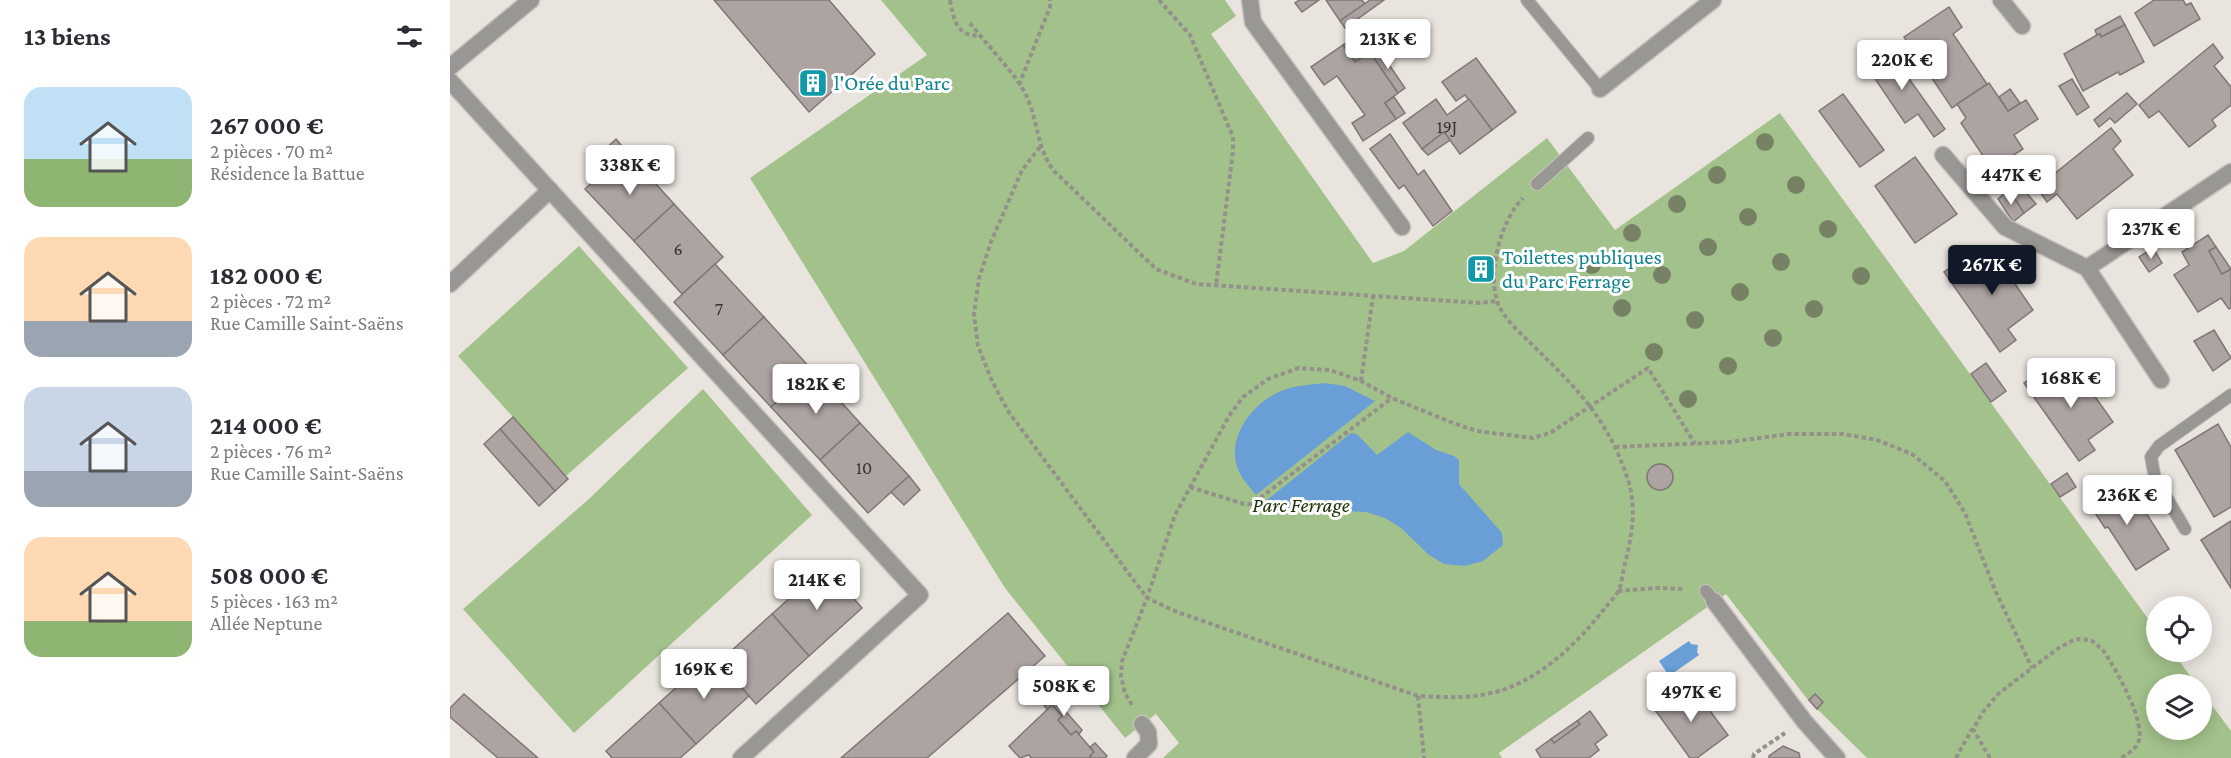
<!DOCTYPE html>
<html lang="fr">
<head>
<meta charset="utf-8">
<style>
	:root { --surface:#fff; --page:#f7f7f7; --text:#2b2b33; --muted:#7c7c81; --accent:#111827 }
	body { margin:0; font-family:"Crimson Pro",serif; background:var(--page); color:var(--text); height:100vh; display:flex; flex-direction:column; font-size:22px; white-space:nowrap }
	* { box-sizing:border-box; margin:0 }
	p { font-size:20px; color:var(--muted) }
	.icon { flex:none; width:33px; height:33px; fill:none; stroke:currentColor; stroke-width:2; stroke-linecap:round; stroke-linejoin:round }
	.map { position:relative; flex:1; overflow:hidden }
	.sheet { display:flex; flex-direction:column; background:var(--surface); width:450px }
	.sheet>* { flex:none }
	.fabs { position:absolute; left:1696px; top:596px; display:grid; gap:12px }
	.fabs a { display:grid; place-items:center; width:66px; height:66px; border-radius:50%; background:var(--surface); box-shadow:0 3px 15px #0003; font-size:30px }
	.price { position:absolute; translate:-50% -51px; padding:0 14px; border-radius:6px; background:#fff; color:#222; font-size:20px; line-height:39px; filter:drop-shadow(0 2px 3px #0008) }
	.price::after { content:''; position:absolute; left:50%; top:36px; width:18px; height:14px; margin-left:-9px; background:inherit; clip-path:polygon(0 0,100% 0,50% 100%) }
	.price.active { background:var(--accent); color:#fff }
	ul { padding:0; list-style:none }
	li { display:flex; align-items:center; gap:18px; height:150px; padding:0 24px }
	li span { display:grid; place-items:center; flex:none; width:168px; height:120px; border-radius:18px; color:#555 }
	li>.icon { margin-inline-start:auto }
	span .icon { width:72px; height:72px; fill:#fffc; stroke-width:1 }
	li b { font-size:26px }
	h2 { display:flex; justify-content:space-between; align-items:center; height:72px; padding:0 24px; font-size:26px }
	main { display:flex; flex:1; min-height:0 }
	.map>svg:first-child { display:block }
</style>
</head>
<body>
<main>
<section class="sheet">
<h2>13 biens<svg class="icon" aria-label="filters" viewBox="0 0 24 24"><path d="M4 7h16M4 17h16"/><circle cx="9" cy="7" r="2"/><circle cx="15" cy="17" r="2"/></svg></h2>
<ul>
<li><span style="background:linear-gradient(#bfe0f5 60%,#8fb573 0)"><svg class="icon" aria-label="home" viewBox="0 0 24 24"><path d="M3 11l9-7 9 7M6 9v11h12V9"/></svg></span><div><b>267 000 €</b><p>2 pièces · 70 m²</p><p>Résidence la Battue</p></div></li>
<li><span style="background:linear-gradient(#ffd9b3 70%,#9aa5b1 0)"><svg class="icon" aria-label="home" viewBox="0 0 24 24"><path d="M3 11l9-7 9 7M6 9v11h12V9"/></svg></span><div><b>182 000 €</b><p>2 pièces · 72 m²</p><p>Rue Camille Saint-Saëns</p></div></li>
<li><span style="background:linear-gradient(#c9d6e8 70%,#9aa5b1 0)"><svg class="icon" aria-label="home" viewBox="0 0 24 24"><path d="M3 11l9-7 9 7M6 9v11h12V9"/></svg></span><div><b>214 000 €</b><p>2 pièces · 76 m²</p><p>Rue Camille Saint-Saëns</p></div></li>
<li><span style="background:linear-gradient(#ffd9b3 70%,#8fb573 0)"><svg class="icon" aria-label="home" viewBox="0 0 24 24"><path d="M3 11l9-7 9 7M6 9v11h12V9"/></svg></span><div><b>508 000 €</b><p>5 pièces · 163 m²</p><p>Allée Neptune</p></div></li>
</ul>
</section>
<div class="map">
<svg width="1781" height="758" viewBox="0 0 1781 758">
	<rect width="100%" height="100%" fill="#e9e4dd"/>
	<!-- green -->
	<g fill="#a3c28b">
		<polygon points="431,0 775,0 786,16 761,34 923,263 954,251 1097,138 1165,230 1330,113 1707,631 1707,651 1722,651 1746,684 1707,684 1707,729 1752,729 1752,692 1781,731 1781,758 1417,758 1358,700 1276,594 1049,753 1052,758 713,758 729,743 706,714 675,738 555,588 300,178 477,55"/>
		<polygon points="129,246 238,368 116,476 8,356"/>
		<polygon points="253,389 362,515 124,733 13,609 140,498"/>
	</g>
	<!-- water -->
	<g fill="#699fd6">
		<path d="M 875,383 L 895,386 L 925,401 L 806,495 C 798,485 789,476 786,463 C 779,434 804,403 829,392 C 843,385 860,385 875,383 Z"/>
		<polygon points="958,432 986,450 1004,456 1009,460 1009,484 1052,533 1053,545 1033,561 1015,566 994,564 979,555 951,528 935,518 916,512 840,509 813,503 901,433 907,434 927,455"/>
		<polygon points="1239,641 1241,644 1248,645 1247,652 1249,655 1219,676 1209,661"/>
	</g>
	<!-- building -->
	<g fill="#ada4a2" stroke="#7f7675" stroke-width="1.5">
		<polygon points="264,0 379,0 425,54 359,112"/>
		<polygon points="849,0 869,0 852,12 845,3"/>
		<polygon points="876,0 912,0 915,4 890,21"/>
		<polygon points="920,0 934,0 895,28 890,21"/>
		<polygon points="1704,0 1733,0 1736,5 1741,3 1750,19 1704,46 1685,13"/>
		<polygon points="1499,7 1512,27 1503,34 1537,84 1502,108 1454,37"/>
		<polygon points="1670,16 1675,25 1651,37 1650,34 1647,35 1645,30"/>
		<polygon points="1675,25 1694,62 1670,75 1668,72 1633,91 1614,54 1647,35 1650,34 1651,37"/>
		<polygon points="902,39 915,56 905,62 893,45"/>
		<polygon points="1763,44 1773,58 1764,66 1781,87 1781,105 1762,120 1766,126 1739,147 1709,111 1699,118 1689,105"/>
		<polygon points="893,45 905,62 920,52 948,93 935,103 946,119 913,141 902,123 915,115 887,76 874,85 861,67"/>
		<polygon points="927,47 955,88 948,93 920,52"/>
		<polygon points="1437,48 1495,129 1484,137 1468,114 1455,123 1415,64"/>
		<polygon points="1026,58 1066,112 1042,130 1015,95 1006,101 992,82"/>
		<polygon points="1622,79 1639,107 1627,115 1609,86"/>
		<polygon points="1539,83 1558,111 1576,100 1588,119 1564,135 1573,149 1542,169 1511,123 1516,118 1507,104"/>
		<polygon points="1560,89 1570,103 1558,111 1549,97"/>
		<polygon points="1677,93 1687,104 1665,123 1660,118 1649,127 1644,120"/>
		<polygon points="1393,94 1434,150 1410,167 1369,111"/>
		<polygon points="944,97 955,113 946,119 935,103"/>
		<polygon points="986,99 997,115 1019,99 1042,130 1010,154 994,132 972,149 953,123"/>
		<polygon points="1661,128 1671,141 1663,149 1683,175 1627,219 1607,194 1597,202 1587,188"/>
		<polygon points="994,132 1000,140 978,155 972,149"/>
		<polygon points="940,134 968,175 974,170 1002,211 983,226 954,185 949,189 920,149"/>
		<polygon points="166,139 176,151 162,163 152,152"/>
		<polygon points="176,151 224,204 184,241 135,189"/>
		<polygon points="1465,157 1507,214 1465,243 1425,186"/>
		<polygon points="1568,183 1586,204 1574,213 1559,190"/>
		<polygon points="1559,190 1574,213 1563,222 1548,199"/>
		<polygon points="224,204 273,257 232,294 184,241"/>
		<polygon points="1758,235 1766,247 1759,251 1772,274 1781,269 1781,308 1779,309 1771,298 1748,312 1724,275 1739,265 1732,252"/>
		<polygon points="1766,247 1781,269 1772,274 1759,251"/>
		<polygon points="1547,248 1567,276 1563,281 1583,310 1558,329 1566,340 1550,352 1494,272 1509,262 1516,270"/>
		<polygon points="1703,248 1712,263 1699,272 1689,257"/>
		<polygon points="1024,262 1038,262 1038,277 1023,277"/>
		<polygon points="265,264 314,317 273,355 224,302"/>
		<polygon points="314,317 362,370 321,407 273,355"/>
		<polygon points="1764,330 1781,358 1763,371 1744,341"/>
		<polygon points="1536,363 1556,391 1541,402 1521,374"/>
		<polygon points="1622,364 1663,422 1638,440 1645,450 1629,461 1574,383 1589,373 1596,383"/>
		<polygon points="362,370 410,423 370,460 321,407"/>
		<polygon points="63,417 118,479 105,491 50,429"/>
		<polygon points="410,423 459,476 418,513 370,460"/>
		<polygon points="1768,424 1781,447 1781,507 1764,517 1725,450"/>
		<polygon points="50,429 105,491 89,506 34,444"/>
		<circle cx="1210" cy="477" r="13"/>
		<polygon points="1617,473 1626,487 1610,497 1601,484"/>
		<polygon points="459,476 470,490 454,505 441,492"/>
		<polygon points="1657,481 1677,513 1691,505 1719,549 1686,570 1658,527 1655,528 1634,496"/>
		<polygon points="1781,521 1781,588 1751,540"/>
		<polygon points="375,566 412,608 359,656 322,614"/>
		<polygon points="558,613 595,656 477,758 391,758"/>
		<polygon points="322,614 359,656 306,704 269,662"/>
		<polygon points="262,655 299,696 246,744 209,703"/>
		<polygon points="1240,684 1278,735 1247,758 1240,758 1205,710"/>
		<polygon points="14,694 88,758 48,758 0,717 0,708"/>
		<polygon points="1365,694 1373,702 1367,709 1359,700"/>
		<polygon points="603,697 632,730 629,734 626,731 621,735 608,720 612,716 602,705 598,710 594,705"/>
		<polygon points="209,703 246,744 230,758 162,758 156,751"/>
		<polygon points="602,705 612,716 608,720 621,735 626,731 644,752 640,756 642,758 581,758 579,755 570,758 559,746"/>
		<polygon points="1140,711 1157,735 1145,744 1149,750 1139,758 1091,758 1086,750 1101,739 1104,743 1130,724 1127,721"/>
		<polygon points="1127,721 1130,724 1104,743 1101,739"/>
		<polygon points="645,743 657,756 655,758 642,758 640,756 644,752 640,747"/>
		<polygon points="1333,746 1349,753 1350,758 1319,758 1319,756"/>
	</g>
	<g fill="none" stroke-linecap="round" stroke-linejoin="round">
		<!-- service casing -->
		<g stroke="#c6c2bb" stroke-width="14">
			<g id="service">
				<polyline points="1077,0 1150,89"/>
				<polyline points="1087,184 1138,138"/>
				<polyline points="1735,529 1705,478 1701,457 1709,446 1781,395"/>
				<polyline points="1256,591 1264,601"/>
			</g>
		</g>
		<!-- minor casing -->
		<g stroke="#c6c2bb" stroke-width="19">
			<g id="minor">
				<polyline points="800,0 803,22 952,227"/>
				<polyline points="1551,0 1572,26"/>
				<polyline points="0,67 81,0"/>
				<polyline points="0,81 470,595 291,758"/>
				<polyline points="1150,89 1263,0"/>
				<polyline points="1493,155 1555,227 1637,268"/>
				<polyline points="0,284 100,190"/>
				<polyline points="1711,380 1637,268 1781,172"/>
				<polyline points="1264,601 1354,721 1387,758"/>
				<polyline points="685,758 699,744 698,732 692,724"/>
			</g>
		</g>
		<!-- path -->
		<g stroke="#94918b" stroke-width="4" stroke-dasharray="4.5 3" stroke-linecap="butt">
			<path d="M 500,0 C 504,20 506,36 530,36"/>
			<polyline points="709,0 740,35 783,137 783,151 766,286"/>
			<path d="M 520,23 C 535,43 568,76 577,97 C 588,122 587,149 604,171 L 706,269 L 746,284 L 1029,303 L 1047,301"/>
			<polyline points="569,85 600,7 600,0"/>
			<path d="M 590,147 L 572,170 L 541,242 L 529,278 L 524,314 L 528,346 L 541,379 L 558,411 L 697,598 L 727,612 L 968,696 C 993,697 1016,699 1041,693 C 1087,683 1127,644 1155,608 C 1159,603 1166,596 1169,590 C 1172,583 1172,575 1174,568 C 1181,539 1187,512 1179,483 C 1156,409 1114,377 1062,325 C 1056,317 1050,310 1047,301 C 1038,270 1051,220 1073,198"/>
			<polyline points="911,381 923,296"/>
			<polyline points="1165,447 1279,442 1339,434 1393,434 1427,440 1462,454 1495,481 1515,513 1545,590 1582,668"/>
			<polyline points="740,487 794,504 802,504 942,398"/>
			<polyline points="1168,591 1207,588 1235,589"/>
			<polyline points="968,696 974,758"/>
			<polyline points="682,705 675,693 671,676 672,661 697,598 725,515 779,416 793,397 818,379 849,368 880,370 911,381 942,398 1003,423 1027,431 1083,438 1100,433 1198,368 1245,444"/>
			<polyline points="1303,758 1304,754 1335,733"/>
			<polyline points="1506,758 1522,729"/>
			<path d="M 1540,758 L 1523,729 L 1533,712 L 1548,694 L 1582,668 L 1610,647 L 1626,639 L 1641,640 C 1646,644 1651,648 1655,653 C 1666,670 1697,723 1688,743 C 1685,750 1677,754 1671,758"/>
		</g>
		<!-- service -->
		<use href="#service" stroke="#999794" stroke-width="12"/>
		<!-- minor -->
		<use href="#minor" stroke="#999794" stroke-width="16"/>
	</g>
	<!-- trees -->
	<g fill="#778264">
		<circle cx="1315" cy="142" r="9"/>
		<circle cx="1267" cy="175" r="9"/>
		<circle cx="1346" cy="185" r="9"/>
		<circle cx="1227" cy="204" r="9"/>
		<circle cx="1298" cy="217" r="9"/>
		<circle cx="1378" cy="229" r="9"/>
		<circle cx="1182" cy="233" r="9"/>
		<circle cx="1258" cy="247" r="9"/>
		<circle cx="1331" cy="262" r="9"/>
		<circle cx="1142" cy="265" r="9"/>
		<circle cx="1212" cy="275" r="9"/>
		<circle cx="1411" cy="276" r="9"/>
		<circle cx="1290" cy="292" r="9"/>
		<circle cx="1172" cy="308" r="9"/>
		<circle cx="1364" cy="309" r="9"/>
		<circle cx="1245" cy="320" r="9"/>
		<circle cx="1323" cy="338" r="9"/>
		<circle cx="1204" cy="352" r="9"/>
		<circle cx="1278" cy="366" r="9"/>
		<circle cx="1238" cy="399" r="9"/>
	</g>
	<!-- icons -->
	<defs>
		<g id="building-square" transform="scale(1.5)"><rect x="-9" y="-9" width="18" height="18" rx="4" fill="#0f9aa8" stroke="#fff"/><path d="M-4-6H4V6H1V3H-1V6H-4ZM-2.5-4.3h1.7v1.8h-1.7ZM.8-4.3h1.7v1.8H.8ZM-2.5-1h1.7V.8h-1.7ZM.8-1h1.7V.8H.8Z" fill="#fff"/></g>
	</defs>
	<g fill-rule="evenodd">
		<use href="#building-square" x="363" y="83"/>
		<use href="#building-square" x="1031" y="269"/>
	</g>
	<g text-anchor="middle" stroke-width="6" stroke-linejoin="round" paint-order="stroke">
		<!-- number labels -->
		<g font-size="18" fill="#363330">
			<text x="997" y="133">19J</text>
			<text x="228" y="255">6</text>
			<text x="269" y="315">7</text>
			<text x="414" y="474">10</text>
		</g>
		<!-- culture labels -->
		<g font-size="21" fill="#0d838f" stroke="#fff" text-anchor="start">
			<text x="384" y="90">l'Orée du Parc</text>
			<text x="1052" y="264">Toilettes publiques<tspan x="1052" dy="24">du Parc Ferrage</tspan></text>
		</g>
		<!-- park labels -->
		<g font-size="21" font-style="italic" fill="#1a3101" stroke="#fff">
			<text x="851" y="512">Parc Ferrage</text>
		</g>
	</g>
</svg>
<div class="fabs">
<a><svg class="icon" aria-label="locate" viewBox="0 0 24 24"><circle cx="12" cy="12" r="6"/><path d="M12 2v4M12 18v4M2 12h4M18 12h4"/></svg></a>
<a><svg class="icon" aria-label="layers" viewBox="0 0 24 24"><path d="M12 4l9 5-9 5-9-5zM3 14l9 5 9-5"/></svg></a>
</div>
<b class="price" style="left:938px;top:70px">213K €</b>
<b class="price" style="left:1452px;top:91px">220K €</b>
<b class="price" style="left:180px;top:196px">338K €</b>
<b class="price" style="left:1561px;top:206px">447K €</b>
<b class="price" style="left:1701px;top:260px">237K €</b>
<b class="price active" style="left:1542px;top:296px">267K €</b>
<b class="price" style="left:1621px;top:409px">168K €</b>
<b class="price" style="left:366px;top:415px">182K €</b>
<b class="price" style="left:1677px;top:526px">236K €</b>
<b class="price" style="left:367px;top:611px">214K €</b>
<b class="price" style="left:254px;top:700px">169K €</b>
<b class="price" style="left:614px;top:717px">508K €</b>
<b class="price" style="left:1241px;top:723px">497K €</b>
</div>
</main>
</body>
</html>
